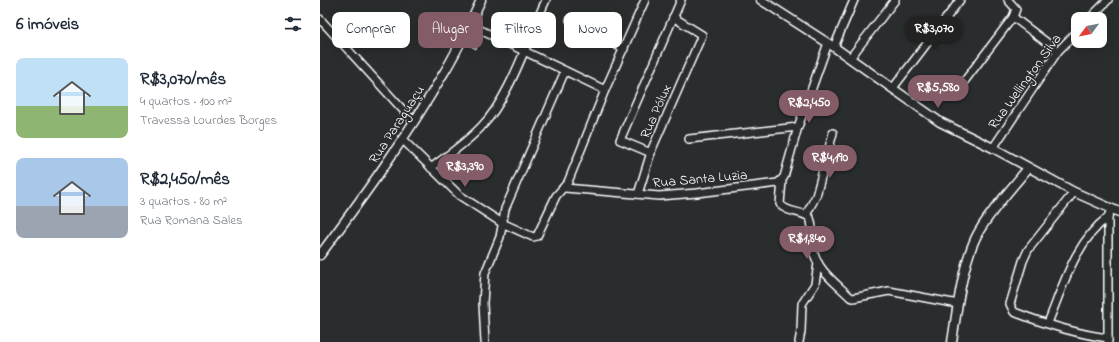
<!DOCTYPE html>
<html lang="pt">
<head>
<meta charset="utf-8">
<style>
	:root { --surface:#fff; --page:#f6f6f7; --text:#1f2937; --muted:#747a83; --accent:#845c67 }
	body { margin:0; font-family:"Indie Flower",sans-serif; background:var(--page); color:var(--text); height:100vh; display:flex; flex-direction:column; font-size:15px; white-space:nowrap }
	* { box-sizing:border-box; margin:0 }
	p { font-size:13px; color:var(--muted) }
	.icon { flex:none; width:22px; height:22px; fill:none; stroke:currentColor; stroke-width:2; stroke-linecap:round; stroke-linejoin:round }
	.map { position:relative; flex:1; overflow:hidden }
	.details { display:flex; flex-direction:column; background:var(--surface); width:320px }
	.details>* { flex:none }
	.banner { position:absolute; left:12px; top:12px; width:380px; height:36px; display:flex; gap:8px }
	.needle { width:26px; rotate:238deg }
	.fabs { position:absolute; left:751px; top:12px; display:grid; gap:8px }
	.fabs a { display:grid; place-items:center; width:36px; height:36px; border-radius:8px; background:var(--surface); box-shadow:0 2px 10px #0003; font-size:20px }
	.price { position:absolute; translate:-50% -34px; padding:0 9px; border-radius:14px; background:var(--accent); color:#fff; font-size:13px; line-height:26px; filter:drop-shadow(0 1px 2px #0008) }
	.price::after { content:''; position:absolute; left:50%; top:24px; width:12px; height:9px; margin-left:-6px; background:inherit; clip-path:polygon(0 0,100% 0,50% 100%) }
	.price.active { background:#222; color:#fff }
	ul { padding:0; list-style:none }
	li { display:flex; align-items:center; gap:12px; height:100px; padding:0 16px }
	li span { display:grid; place-items:center; flex:none; width:112px; height:80px; border-radius:8px; color:#555 }
	li>.icon { margin-inline-start:auto }
	span .icon { width:48px; height:48px; fill:#fffc; stroke-width:1 }
	li b { font-size:17px }
	h2 { display:flex; justify-content:space-between; align-items:center; height:48px; padding:0 16px; font-size:17px }
	.tag { padding:0 14px; border-radius:8px; background:var(--surface); box-shadow:0 2px 10px #0003; font-size:14px; line-height:36px }
	.tag.active { background:var(--accent); color:#fff }
	main { display:flex; flex:1; min-height:0 }
	.map>svg:first-child { display:block }
</style>
</head>
<body>
<main>
<section class="details">
<h2>6 imóveis<svg class="icon" aria-label="filters" viewBox="0 0 24 24"><path d="M4 7h16M4 17h16"/><circle cx="9" cy="7" r="2"/><circle cx="15" cy="17" r="2"/></svg></h2>
<ul>
<li><span style="background:linear-gradient(#bfe0f5 60%,#8fb573 0)"><svg class="icon" aria-label="home" viewBox="0 0 24 24"><path d="M3 11l9-7 9 7M6 9v11h12V9"/></svg></span><div><b>R$3,070/mês</b><p>4 quartos · 100 m²</p><p>Travessa Lourdes Borges</p></div></li>
<li><span style="background:linear-gradient(#a9c7e8 60%,#9aa5b1 0)"><svg class="icon" aria-label="home" viewBox="0 0 24 24"><path d="M3 11l9-7 9 7M6 9v11h12V9"/></svg></span><div><b>R$2,450/mês</b><p>3 quartos · 80 m²</p><p>Rua Romana Sales</p></div></li>
</ul>
</section>
<div class="map">
<svg width="799" height="342" viewBox="0 0 799 342">
	<rect width="100%" height="100%" fill="#2a2d2e"/>
	<filter id="ink" filterUnits="userSpaceOnUse"><feTurbulence type="fractalNoise" baseFrequency=".025" numOctaves="2"/><feDisplacementMap in="SourceGraphic" scale="8" xChannelSelector="R" yChannelSelector="G"/><feConvolveMatrix kernelMatrix="1 2 1 2 8 2 1 2 1" color-interpolation-filters="sRGB"/></filter>
	<g filter="url(#ink)">
		<!-- building -->
		<polygon fill="#556171" stroke="#fff" points="152,34 161,38 156,49 147,44"/>
		<g fill="none" stroke-linecap="round" stroke-linejoin="round">
			<!-- minor casing -->
			<g stroke="#fff" stroke-width="10">
				<g id="minor">
					<polyline points="688,0 696,9 693,17"/>
					<polyline points="0,19 93,121"/>
					<polyline points="769,19 788,0"/>
					<polyline points="250,20 304,49"/>
					<polyline points="150,25 285,90"/>
					<polyline points="514,47 534,0"/>
					<polyline points="530,58 575,0"/>
					<polyline points="643,83 693,17 738,51"/>
					<polyline points="573,88 640,0"/>
					<polyline points="82,139 139,195 182,223 213,237 217,236 236,196 248,182 285,90 325,0"/>
					<polyline points="369,139 478,127"/>
					<polyline points="673,148 738,51 758,31"/>
					<polyline points="331,153 300,140 361,0"/>
					<path d="M 111,168 C 128,155 146,143 161,127 C 190,98 208,38 226,0"/>
					<path d="M 462,181 L 460,204 C 468,214 482,210 490,218 C 494,228 491,239 493,250 C 497,270 516,283 530,297 L 533,298 L 569,291 L 638,304"/>
					<polyline points="245,188 339,196 377,193 458,183 464,177 478,127 508,43"/>
					<path d="M 754,192 L 708,250 L 703,261 L 690,304 L 694,312 C 725,324 756,334 788,338"/>
					<polyline points="318,194 332,149 382,35 353,17"/>
					<polyline points="486,215 496,196 513,133"/>
					<path d="M 728,323 C 743,286 755,242 788,217"/>
					<polyline points="165,342 163,303 165,273 180,237 185,209 245,71"/>
					<polyline points="479,342 481,331 482,304 495,284 498,263"/>
					<polyline points="788,342 788,217 791,209"/>
				</g>
			</g>
			<!-- tertiary casing -->
			<g stroke="#fff" stroke-width="11">
				<g id="tertiary">
					<polyline points="441,0 514,47 620,122 673,148 754,192 799,212"/>
					<path d="M 0,255 C 43,197 86,138 122,76 C 137,52 149,26 161,0"/>
					<path d="M 632,342 C 637,310 642,266 656,237 C 666,216 693,187 708,168"/>
				</g>
			</g>
			<!-- minor -->
			<use href="#minor" stroke="#2a2d2e" stroke-width="7"/>
			<!-- tertiary -->
			<use href="#tertiary" stroke="#2a2d2e" stroke-width="8"/>
		</g>
	</g>
	<g text-anchor="middle" stroke-width="3.5" stroke-linejoin="round" paint-order="stroke">
		<!-- street labels -->
		<g font-size="14" fill="#fff" stroke="#2a2d2e">
			<text transform="translate(704 81) rotate(-54)" y="5">Rua Wellington Silva</text>
			<text transform="translate(335 111) rotate(-66)" y="5">Rua Pólux</text>
			<text transform="translate(76 124) rotate(-57)" y="5">Rua Paraguaçu</text>
			<text transform="translate(380 178) rotate(-5)" y="5">Rua Santa Luzia</text>
		</g>
	</g>
</svg>
<div class="fabs">
<a><svg class="needle" viewBox="-14 -14 28 28"><path d="M0-13l5 13h-10z" fill="#e53935"/><path d="M0 13l5-13h-10z" fill="#747a83"/></svg></a>
</div>
<b class="price active" style="left:614px;top:50px">R$3,070</b>
<b class="price" style="left:618px;top:109px">R$5,580</b>
<b class="price" style="left:489px;top:124px">R$2,450</b>
<b class="price" style="left:510px;top:179px">R$4,190</b>
<b class="price" style="left:145px;top:188px">R$3,390</b>
<b class="price" style="left:487px;top:260px">R$1,840</b>
<div class="banner">
<a class="tag">Comprar</a>
<a class="tag active">Alugar</a>
<a class="tag">Filtros</a>
<a class="tag">Novo</a>
</div>
</div>
</main>
</body>
</html>
